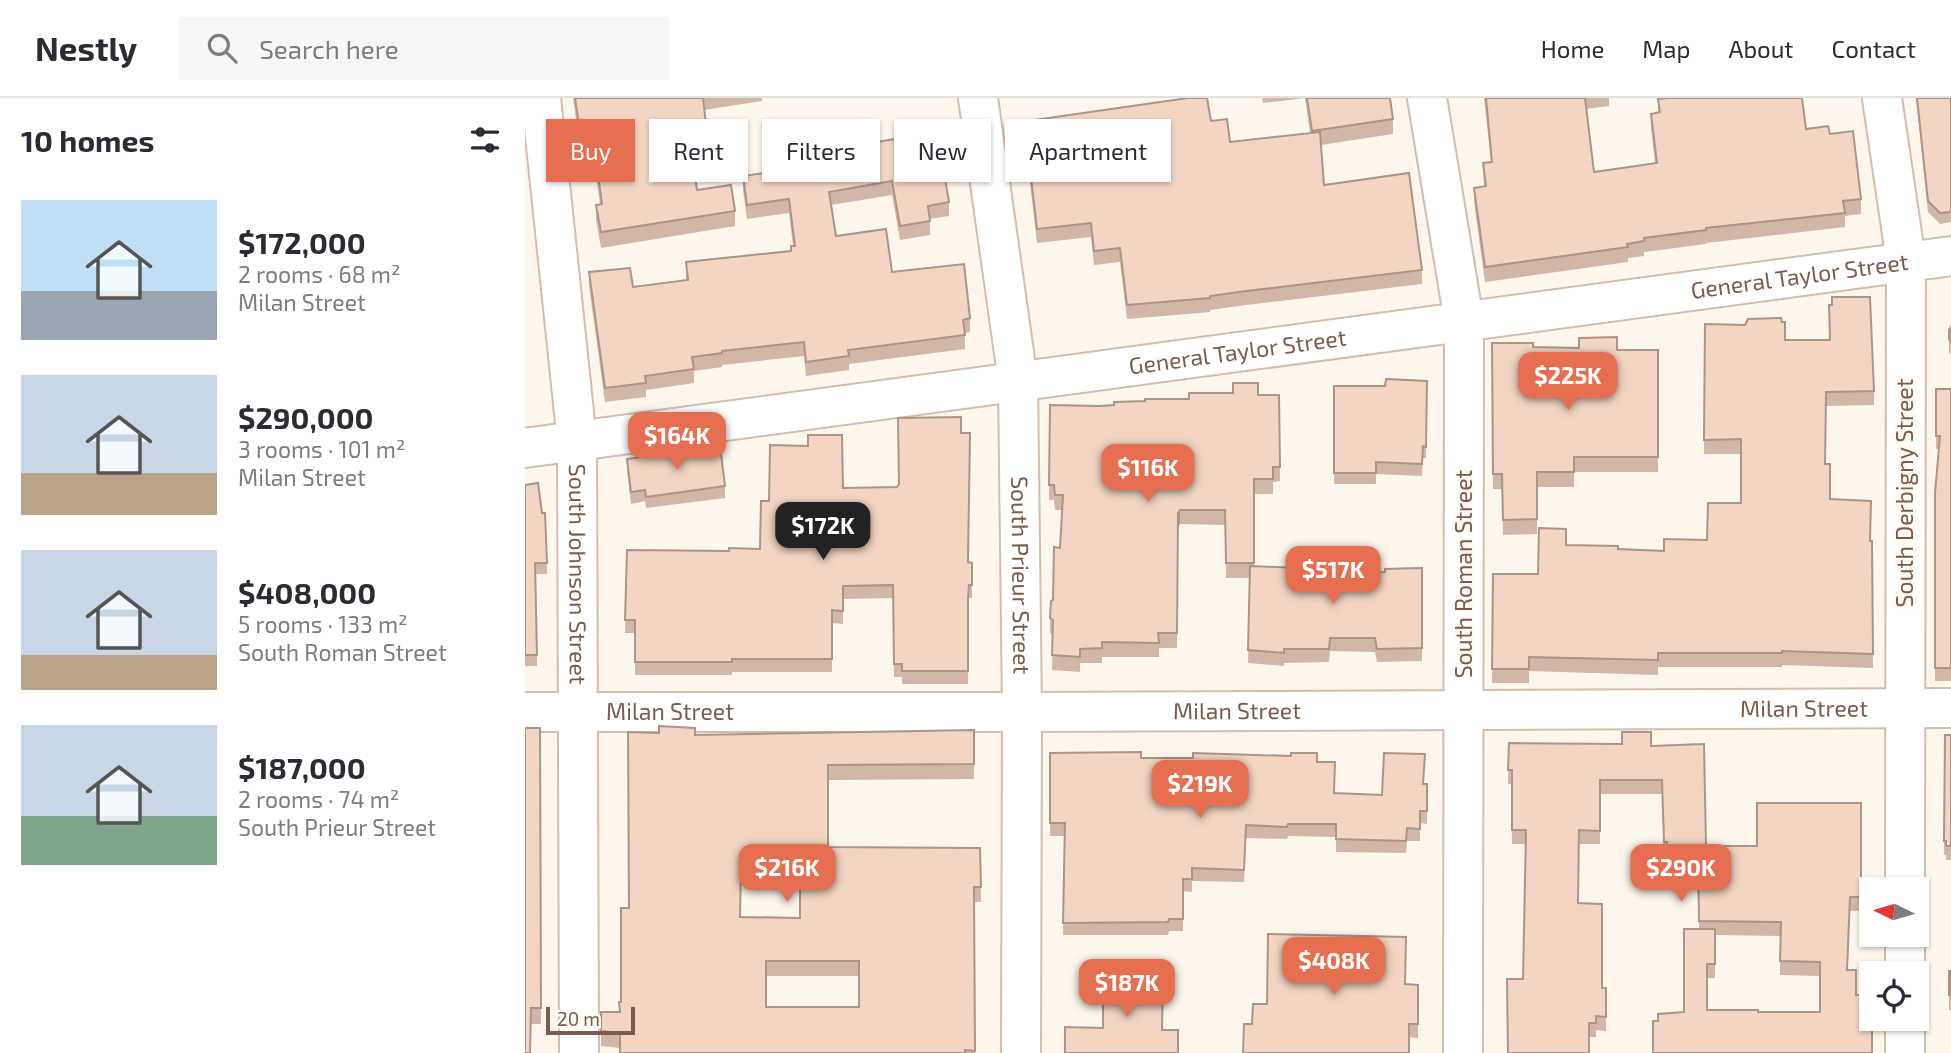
<!DOCTYPE html>
<html lang="en">
<head>
<meta charset="utf-8">
<style>
	:root { --surface:#fff; --page:#f7f7f7; --text:#2b2b33; --muted:#7c7c81; --line:#e1e1e2; --accent:#e76f51 }
	body { margin:0; font-family:"Exo 2",sans-serif; background:var(--page); color:var(--text); height:100vh; display:flex; flex-direction:column; font-size:26px; white-space:nowrap }
	* { box-sizing:border-box; margin:0 }
	p { font-size:23px; color:var(--muted) }
	.icon { flex:none; width:38px; height:38px; fill:none; stroke:currentColor; stroke-width:2; stroke-linecap:round; stroke-linejoin:round }
	.map { position:relative; flex:1; overflow:hidden }
	.details { display:flex; flex-direction:column; background:var(--surface); width:525px }
	.details>* { flex:none }
	.top-card { position:absolute; left:21px; top:21px; width:665px; height:63px; display:flex; gap:14px }
	.needle { width:46px; rotate:275deg }
	.fabs { position:absolute; left:1334px; top:779px; display:grid; gap:14px }
	.fabs a { display:grid; place-items:center; width:70px; height:70px; border-radius:0px; background:var(--surface); box-shadow:0 2px 5px #0004; font-size:35px }
	.scale { position:absolute; left:21px; bottom:18px; width:89px; box-sizing:border-box; padding-left:7px; border:4px solid #7a5c4d; border-top:0; font-size:19px; line-height:24px; white-space:nowrap; color:#7a5c4d; -webkit-text-stroke:5px #fffaf3; paint-order:stroke }
	.price { position:absolute; translate:-50% -60px; padding:0 16px; border-radius:14px; background:var(--accent); color:#fff; font-size:23px; line-height:46px; filter:drop-shadow(0 2px 4px #0008) }
	.price::after { content:''; position:absolute; left:50%; top:42px; width:21px; height:16px; margin-left:-10px; background:inherit; clip-path:polygon(0 0,100% 0,50% 100%) }
	.price.on { background:#222; color:#fff }
	ul { padding:0; list-style:none }
	li { display:flex; align-items:center; gap:21px; height:175px; padding:0 21px }
	li span { display:grid; place-items:center; flex:none; width:196px; height:140px; border-radius:0px; color:#555 }
	li>.icon { margin-inline-start:auto }
	span .icon { width:84px; height:84px; fill:#fffc; stroke-width:1 }
	li b { font-size:30px }
	h2 { display:flex; justify-content:space-between; align-items:center; height:84px; padding:0 21px; font-size:30px }
	.chip { padding:0 24px; border-radius:0px; background:var(--surface); box-shadow:0 2px 5px #0004; font-size:24px; line-height:63px }
	.chip.on { background:var(--accent); color:#fff }
	header { display:flex; align-items:center; gap:42px; box-sizing:border-box; height:98px; padding:0 35px; background:var(--surface); border-bottom:2px solid var(--line) }
	header strong { font-size:33px }
	nav { display:flex; gap:38px; margin-inline-start:auto; font-size:24px }
	.search { width:490px; height:63px; background:var(--page); display:flex; align-items:center; gap:18px; box-sizing:border-box; padding:0 24px; border-radius:0px; color:var(--muted); font-size:26px }
	main { display:flex; flex:1; min-height:0 }
	.map>svg:first-child { display:block }
</style>
</head>
<body>
<header>
<strong>Nestly</strong>
<div class="search"><svg class="icon" aria-label="search" viewBox="0 0 24 24"><circle cx="10" cy="10" r="6"/><path d="M15 15l6 6"/></svg>Search here</div>
<nav><a>Home</a><a>Map</a><a>About</a><a>Contact</a></nav>
</header>
<main>
<section class="details">
<h2>10 homes<svg class="icon" aria-label="filters" viewBox="0 0 24 24"><path d="M4 7h16M4 17h16"/><circle cx="9" cy="7" r="2"/><circle cx="15" cy="17" r="2"/></svg></h2>
<ul>
<li><span style="background:linear-gradient(#bfe0f5 65%,#9aa5b1 0)"><svg class="icon" aria-label="home" viewBox="0 0 24 24"><path d="M3 11l9-7 9 7M6 9v11h12V9"/></svg></span><div><b>$172,000</b><p>2 rooms · 68 m²</p><p>Milan Street</p></div></li>
<li><span style="background:linear-gradient(#c9d6e8 70%,#b9a48a 0)"><svg class="icon" aria-label="home" viewBox="0 0 24 24"><path d="M3 11l9-7 9 7M6 9v11h12V9"/></svg></span><div><b>$290,000</b><p>3 rooms · 101 m²</p><p>Milan Street</p></div></li>
<li><span style="background:linear-gradient(#c9d6e8 75%,#b9a48a 0)"><svg class="icon" aria-label="home" viewBox="0 0 24 24"><path d="M3 11l9-7 9 7M6 9v11h12V9"/></svg></span><div><b>$408,000</b><p>5 rooms · 133 m²</p><p>South Roman Street</p></div></li>
<li><span style="background:linear-gradient(#c9d6e8 65%,#7fa58c 0)"><svg class="icon" aria-label="home" viewBox="0 0 24 24"><path d="M3 11l9-7 9 7M6 9v11h12V9"/></svg></span><div><b>$187,000</b><p>2 rooms · 74 m²</p><p>South Prieur Street</p></div></li>
</ul>
</section>
<div class="map">
<svg width="1426" height="955" viewBox="0 0 1426 955">
	<rect width="100%" height="100%" fill="#fdf6ec"/>
	<g fill="none" stroke-linecap="round" stroke-linejoin="round">
		<!-- minor casing -->
		<g stroke="#d1beb0" stroke-width="42">
			<g id="minor">
				<path id="s1" d="M 16,0 L 52,343 L 54,955"/>
				<path id="s2" d="M 453,0 L 493,283 L 497,614 L 496,955"/>
				<polyline points="902,0 939,223 938,955"/>
				<polyline points="1357,0 1381,163 1380,791"/>
				<path id="s3" d="M 0,350 L 1426,158"/>
				<path id="s4" d="M 0,614 L 497,614 L 1426,610"/>
				<polyline points="1380,836 1380,875"/>
				<polyline points="1380,920 1380,955"/>
			</g>
		</g>
		<!-- minor -->
		<use href="#minor" stroke="#fff" stroke-width="38"/>
	</g>
	<!-- wall -->
	<g fill="#d1b7a8" fill-rule="evenodd">
		<polygon points="48,0 237,0 237,3 179,12 181,26 181,41 165,43 172,92 210,113 210,128 76,150 71,122 71,107 75,107 67,47 55,49"/>
		<polygon points="737,0 865,0 868,21 868,36 796,47 799,87 897,172 897,186 721,207 685,212 685,214 602,221 595,164 569,167 566,139 512,145 504,76 500,77 495,38 495,24 686,23 705,44 785,35 780,0 738,5"/>
		<polygon points="959,0 1084,0 1084,8 1061,11 1069,74 1130,65 1126,30 1126,16 1133,15 1133,1 1305,36 1336,101 1336,116 1320,118 1320,129 1181,145 1181,146 1119,154 1119,158 1103,160 1103,164 960,184 949,104 949,90 959,88 958,65 966,64"/>
		<polygon points="1391,0 1426,0 1426,124 1415,126 1403,114"/>
		<polygon points="412,34 424,104 424,118 405,121 405,137 375,142 367,97 306,107 311,138 367,174 445,220 445,234 440,235 440,251 324,266 324,272 281,278 279,258 197,267 197,269 169,273 169,285 121,292 121,299 80,304 64,188 64,174 108,189 161,182 161,164 266,153 266,148 268,148 264,115 222,121 218,92 218,78 244,74 240,51 240,37 274,57"/>
		<polygon points="1180,226 1220,227 1260,242 1349,293 1349,307 1301,308 1300,366 1305,401 1345,443 1347,443 1348,570 1257,567 1257,569 1133,569 1133,577 1004,573 1004,585 967,585 968,476 1013,476 1041,447 1139,453 1182,442 1216,405 1216,356 1179,356"/>
		<polygon points="1426,229 1426,257 1424,254 1424,232"/>
		<polygon points="967,245 1008,249 1133,252 1133,374 1049,374 1049,389 1012,389 1012,436 978,437 977,391 968,391"/>
		<polygon points="902,283 901,360 898,360 897,378 851,376 851,386 809,386 809,288 860,288"/>
		<polygon points="1411,291 1426,291 1426,583 1410,583 1410,395 1414,351 1411,351"/>
		<polygon points="733,297 754,297 755,383 748,384 748,396 729,396 729,468 813,476 860,474 897,470 897,563 852,564 850,554 805,553 804,564 759,565 759,568 723,565 725,480 701,480 700,427 655,426 653,429 652,550 634,550 634,559 577,559 577,565 555,565 555,574 527,572 528,537 525,535 525,520 528,502 535,450 537,412 530,412 529,402 524,402 525,307 589,307 620,303"/>
		<polygon points="436,335 443,464 447,478 447,500 444,500 443,514 443,586 377,586 377,579 369,579 368,500 318,501 318,526 307,525 307,574 207,574 207,577 110,577 110,535 100,535 102,452 204,453 235,451 244,403 318,390 372,389"/>
		<polygon points="102,361 200,388 200,400 121,410 120,403 106,406 102,372"/>
		<polygon points="0,387 17,415 20,415 22,476 10,476 12,568 0,568"/>
		<polygon points="15,630 16,926 6,926 0,955"/>
		<path d="M 449,632 L 449,681 L 303,682 L 303,749 L 455,750 L 456,804 L 449,804 L 450,955 L 95,955 L 95,950 L 76,948 L 76,914 L 95,914 L 96,904 L 170,637 ZM 216,783 L 275,784 L 275,820 L 215,819 ZM 241,878 L 334,878 L 334,909 L 241,909 Z"/>
		<polygon points="1420,637 1426,637 1426,762 1421,762 1421,757 1419,757"/>
		<path d="M 984,645 L 1126,648 L 1181,748 L 1232,748 L 1336,705 L 1336,813 L 1325,813 L 1322,872 L 1338,921 L 1133,923 L 1159,914 L 1174,831 L 1173,762 L 1142,763 L 1142,757 L 1139,757 L 1137,696 L 1075,696 L 1075,746 L 1054,746 L 1054,805 L 1077,890 L 1081,890 L 1081,933 L 1071,932 L 1071,939 L 1064,939 L 1001,746 L 987,746 L 987,686 L 983,686 ZM 1190,837 L 1255,838 L 1255,877 L 1295,878 L 1295,914 L 1233,914 L 1182,912 L 1182,880 L 1190,880 Z"/>
		<polygon points="525,655 616,660 792,664 810,695 857,697 902,686 902,726 895,725 895,743 882,743 881,755 811,754 811,739 763,738 762,741 721,740 719,784 667,783 667,794 658,793 658,833 644,833 643,837 538,837 540,738 525,738"/>
		<rect x="1424" y="873" width="2" height="39"/>
		<polygon points="880,886 893,887 893,940 727,926 742,906"/>
	</g>
	<!-- shaded-wall -->
	<polygon fill="#aa9588" points="655,412 655,426 653,429 652,550 653,415"/>
	<!-- building -->
	<g fill="#f3d5c3" stroke="#aa9588" stroke-width="2" fill-rule="evenodd">
		<polygon points="50,0 178,0 181,26 163,28 172,92 206,87 210,113 76,134 71,107 77,106 67,32 55,34"/>
		<polygon points="663,0 682,0 686,23 702,21 705,44 795,34 799,87 884,75 897,172 721,193 685,198 685,200 602,207 595,150 569,153 566,125 512,131 504,62 500,63 495,24"/>
		<polygon points="782,0 865,0 868,21 787,33"/>
		<polygon points="961,0 1060,0 1069,74 1132,65 1126,16 1135,14 1133,1 1143,0 1277,0 1281,31 1303,28 1305,36 1328,33 1336,101 1318,103 1320,115 1181,130 1181,132 1119,140 1119,143 1102,146 1103,149 960,169 949,90 961,88 958,65 967,64"/>
		<polygon points="1392,0 1426,0 1426,114 1415,115 1403,103"/>
		<polygon points="271,33 274,57 412,34 424,104 403,108 405,123 375,128 367,83 304,94 311,138 361,131 367,174 439,166 445,220 438,222 440,237 323,252 324,258 281,264 279,244 197,253 197,255 167,259 169,271 120,278 121,285 80,290 64,174 105,170 108,189 163,182 161,164 266,153 266,148 270,148 264,101 222,107 218,78 246,74 240,37"/>
		<polygon points="1307,199 1345,199 1349,293 1301,294 1300,366 1305,366 1305,401 1346,403 1345,443 1347,443 1348,556 1257,553 1257,555 1133,555 1133,562 1004,559 1004,571 967,571 968,476 1013,476 1014,430 1041,431 1041,447 1093,448 1093,451 1139,453 1139,441 1182,442 1183,405 1216,405 1216,341 1179,342 1180,226 1220,227 1223,221 1256,220 1257,224 1260,224 1260,242 1305,242 1304,207 1307,207"/>
		<polygon points="1426,229 1426,244 1424,241 1424,232"/>
		<polygon points="1092,239 1092,252 1133,252 1133,359 1049,359 1049,374 1012,374 1012,421 978,422 977,376 968,376 967,245 1008,245 1008,249 1054,250 1054,240"/>
		<polygon points="861,281 902,283 901,349 898,348 897,366 851,364 851,375 809,375 809,288 860,288"/>
		<polygon points="708,285 733,285 733,297 754,297 755,369 748,369 748,381 729,381 729,465 701,465 700,412 655,412 653,415 652,535 633,535 634,545 577,544 577,550 555,551 555,559 527,557 528,522 525,520 526,503 528,502 529,449 535,450 538,397 530,397 529,387 524,387 525,307 574,308 589,307 589,304 620,303 620,301 664,301 664,295 708,295"/>
		<polygon points="1411,291 1426,291 1426,570 1410,570 1410,395 1415,338 1411,338"/>
		<polygon points="436,319 436,335 445,335 443,464 447,465 447,487 444,487 443,501 443,573 377,573 377,566 369,566 368,487 318,488 318,513 307,512 307,561 207,561 207,564 110,564 110,522 100,522 102,452 204,453 204,450 235,451 236,403 244,403 245,347 283,348 283,337 317,337 318,390 372,389 374,386 373,320"/>
		<polygon points="195,348 200,388 121,399 120,392 106,394 102,361"/>
		<polygon points="13,385 17,415 20,415 22,465 10,465 12,557 0,557 0,387"/>
		<polygon points="774,452 813,453 813,476 860,474 860,471 897,470 897,550 852,551 850,540 805,540 804,551 759,551 759,555 723,552 725,468 774,470"/>
		<path d="M 134,628 L 170,630 L 170,637 L 449,632 L 449,666 L 303,667 L 303,749 L 455,750 L 456,789 L 449,789 L 450,953 L 440,952 L 440,955 L 95,955 L 95,935 L 76,933 L 76,914 L 95,914 L 94,904 L 96,904 L 96,810 L 104,810 L 103,634 L 134,635 ZM 216,768 L 275,769 L 275,820 L 215,819 ZM 241,863 L 334,863 L 334,909 L 241,909 Z"/>
		<polygon points="0,630 15,630 16,910 6,910 5,955 0,955"/>
		<polygon points="1097,634 1126,634 1126,648 1179,646 1181,748 1232,748 1232,705 1336,705 1336,799 1325,799 1322,872 1331,872 1331,897 1338,897 1338,921 1347,921 1347,955 1128,955 1128,923 1133,923 1133,916 1159,914 1159,831 1190,831 1190,866 1182,866 1182,912 1233,912 1233,914 1295,914 1295,864 1255,863 1256,824 1174,823 1173,749 1142,749 1142,744 1139,744 1137,682 1075,682 1075,733 1054,732 1053,805 1077,806 1077,890 1081,890 1081,919 1071,918 1071,925 1064,925 1064,955 983,955 982,881 998,881 1001,732 987,732 987,672 983,672 984,645 1097,646"/>
		<polygon points="1420,637 1426,637 1426,748 1421,748 1421,743 1419,743"/>
		<polygon points="616,654 616,660 668,660 668,655 766,658 766,655 792,655 792,664 810,664 809,695 857,697 859,655 900,656 898,686 902,686 902,713 895,713 895,731 882,730 881,743 811,741 811,726 763,726 762,729 721,727 719,772 667,770 667,781 658,781 658,821 644,821 643,824 538,825 540,725 525,725 525,655"/>
		<polygon points="743,836 881,839 880,886 893,887 893,926 884,926 884,955 718,955 719,926 727,926 728,906 742,906"/>
		<rect x="1424" y="873" width="2" height="24"/>
		<polygon points="578,875 638,876 637,932 653,932 653,955 540,955 540,929 578,930"/>
	</g>
	<g text-anchor="middle" stroke-width="6" stroke-linejoin="round" paint-order="stroke">
		<!-- street labels -->
		<g font-size="23" fill="#7a5c4d" stroke="#fffaf3">
			<text dy="8" stroke="none"><textPath href="#s3" startOffset="1286">General Taylor Street</textPath></text>
			<text dy="8" stroke="none"><textPath href="#s3" startOffset="719">General Taylor Street</textPath></text>
			<text transform="translate(1380 395) rotate(-90)" y="8">South Derbigny Street</text>
			<text dy="8" stroke="none"><textPath href="#s2" startOffset="480">South Prieur Street</textPath></text>
			<text transform="translate(939 476) rotate(-90)" y="8">South Roman Street</text>
			<text dy="8" stroke="none"><textPath href="#s1" startOffset="478">South Johnson Street</textPath></text>
			<text dy="8" stroke="none"><textPath href="#s4" startOffset="1279">Milan Street</textPath></text>
			<text dy="8" stroke="none"><textPath href="#s4" startOffset="712">Milan Street</textPath></text>
			<text dy="8" stroke="none"><textPath href="#s4" startOffset="145">Milan Street</textPath></text>
		</g>
	</g>
</svg>
<div class="fabs">
<a><svg class="needle" viewBox="-14 -14 28 28"><path d="M0-13l5 13h-10z" fill="#e53935"/><path d="M0 13l5-13h-10z" fill="#7c7c81"/></svg></a>
<a><svg class="icon" aria-label="locate" viewBox="0 0 24 24"><circle cx="12" cy="12" r="6"/><path d="M12 2v4M12 18v4M2 12h4M18 12h4"/></svg></a>
</div>
<div class="scale">20 m</div>
<b class="price" style="left:1043px;top:314px">$225K</b>
<b class="price" style="left:152px;top:374px">$164K</b>
<b class="price" style="left:623px;top:406px">$116K</b>
<b class="price on" style="left:298px;top:464px">$172K</b>
<b class="price" style="left:808px;top:508px">$517K</b>
<b class="price" style="left:675px;top:722px">$219K</b>
<b class="price" style="left:262px;top:806px">$216K</b>
<b class="price" style="left:1156px;top:806px">$290K</b>
<b class="price" style="left:809px;top:899px">$408K</b>
<b class="price" style="left:602px;top:921px">$187K</b>
<div class="top-card">
<a class="chip on">Buy</a>
<a class="chip">Rent</a>
<a class="chip">Filters</a>
<a class="chip">New</a>
<a class="chip">Apartment</a>
</div>
</div>
</main>
</body>
</html>
